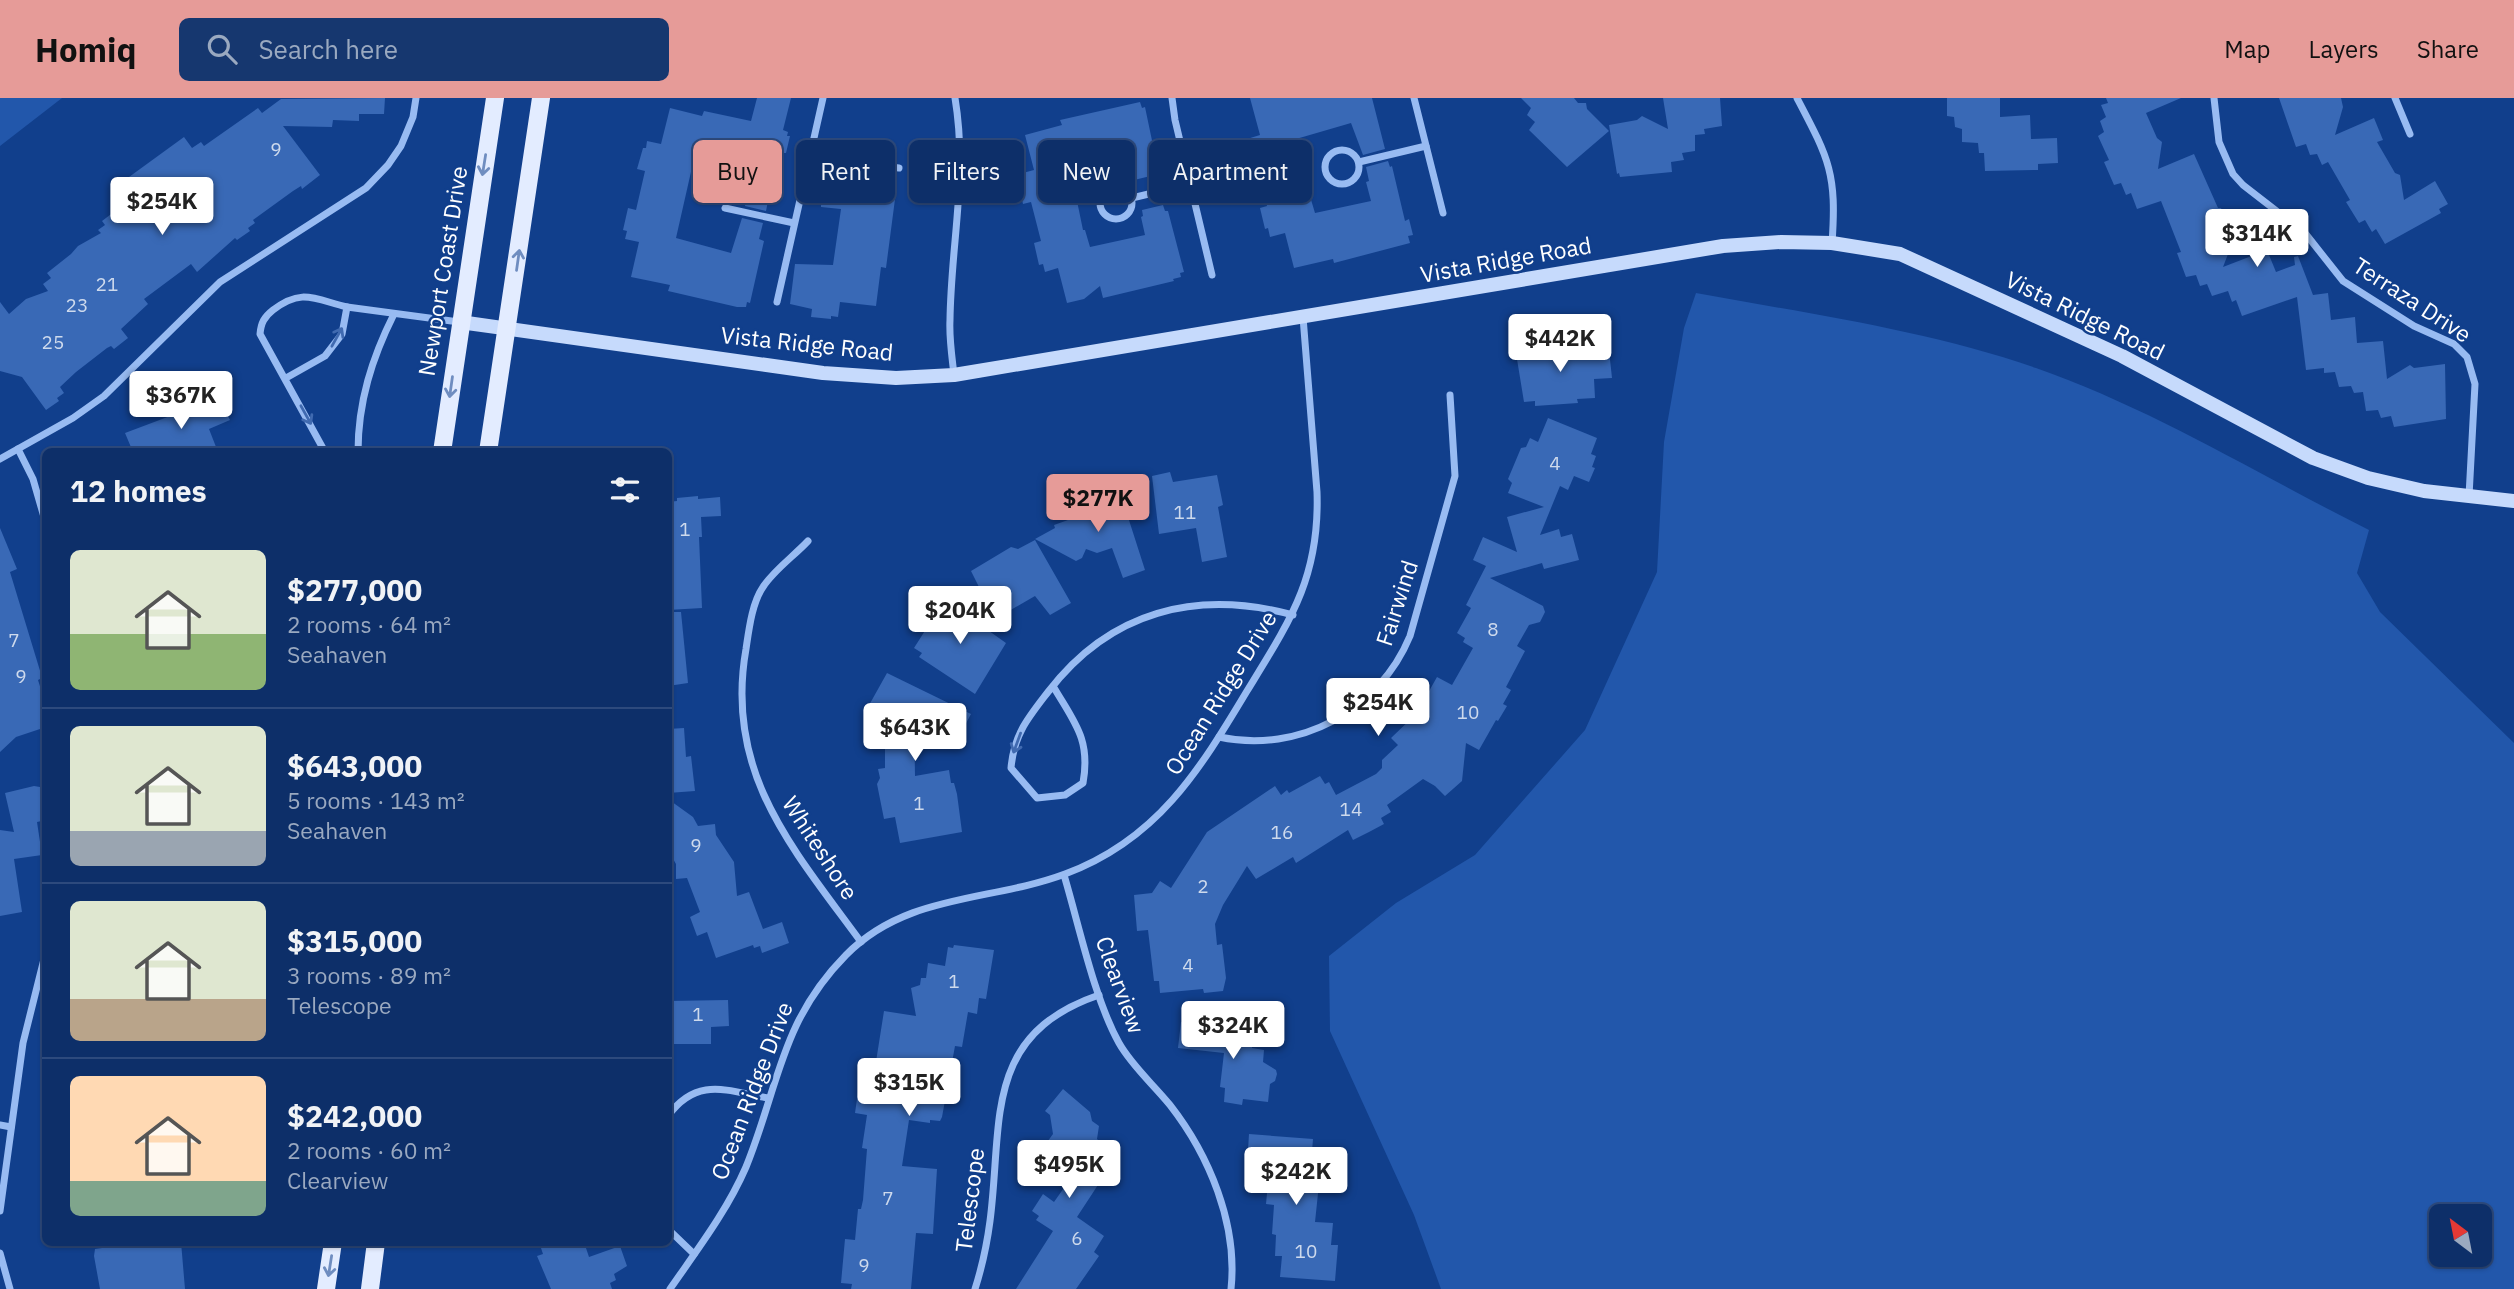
<!DOCTYPE html>
<html lang="en">
<head>
<meta charset="utf-8">
<style>
	:root { --surface:#0d2f69; --page:#16376f; --text:#f1f3f6; --muted:#9aa9c0; --line:#2d4a7d; --accent:#e69b98 }
	body { margin:0; font-family:"IBM Plex Sans",sans-serif; background:var(--page); color:var(--text); height:100vh; display:flex; flex-direction:column; font-size:26px; white-space:nowrap }
	* { box-sizing:border-box; margin:0 }
	p { font-size:23px; color:var(--muted) }
	.icon { flex:none; width:38px; height:38px; fill:none; stroke:currentColor; stroke-width:2; stroke-linecap:round; stroke-linejoin:round }
	.map { position:relative; flex:1; overflow:hidden }
	.drawer { position:absolute; left:42px; top:350px; width:630px; height:798px; display:flex; flex-direction:column; background:var(--surface); border-radius:10px; box-shadow:0 2px 5px #0004,0 0 0 2px var(--line) }
	.drawer>* { flex:none }
	.top-card { position:absolute; left:693px; top:42px; width:665px; height:63px; display:flex; gap:14px }
	.needle { width:46px; rotate:328deg }
	.controls { position:absolute; left:2429px; top:1106px; display:grid; gap:14px }
	.controls a { display:grid; place-items:center; width:63px; height:63px; border-radius:10px; background:var(--surface); box-shadow:0 2px 5px #0004,0 0 0 2px var(--line); font-size:35px }
	.price { position:absolute; translate:-50% -60px; padding:0 16px; border-radius:7px; background:#fff; color:#222; font-size:23px; line-height:46px; filter:drop-shadow(0 2px 4px #0008) }
	.price::after { content:''; position:absolute; left:50%; top:42px; width:21px; height:16px; margin-left:-10px; background:inherit; clip-path:polygon(0 0,100% 0,50% 100%) }
	.price.selected { background:var(--accent); color:#111 }
	ul { padding:0; list-style:none }
	li { display:flex; align-items:center; gap:21px; height:175px; padding:0 28px }
	li+li { border-top:2px solid var(--line) }
	li span { display:grid; place-items:center; flex:none; width:196px; height:140px; border-radius:10px; color:#555 }
	li>.icon { margin-inline-start:auto }
	span .icon { width:84px; height:84px; fill:#fffc; stroke-width:1 }
	li b { font-size:30px }
	h2 { display:flex; justify-content:space-between; align-items:center; height:84px; padding:0 28px; font-size:30px }
	.tag { padding:0 24px; border-radius:10px; background:var(--surface); box-shadow:0 2px 5px #0004,0 0 0 2px var(--line); font-size:24px; line-height:63px }
	.tag.selected { background:var(--accent); color:#111 }
	header { display:flex; align-items:center; gap:42px; box-sizing:border-box; height:98px; padding:0 35px; background:var(--accent); color:#111 }
	header strong { font-size:33px }
	nav { display:flex; gap:38px; margin-inline-start:auto; font-size:24px }
	.search { width:490px; height:63px; background:var(--page); display:flex; align-items:center; gap:18px; box-sizing:border-box; padding:0 24px; border-radius:10px; color:var(--muted); font-size:26px }
	.map>svg:first-child { display:block }
</style>
</head>
<body>
<header>
<strong>Homiq</strong>
<div class="search"><svg class="icon" aria-label="search" viewBox="0 0 24 24"><circle cx="10" cy="10" r="6"/><path d="M15 15l6 6"/></svg>Search here</div>
<nav><a>Map</a><a>Layers</a><a>Share</a></nav>
</header>
<div class="map">
<svg width="2514" height="1191" viewBox="0 0 2514 1191">
	<rect width="100%" height="100%" fill="#113f8c"/>
	<!-- green -->
	<g fill="#2257ab" fill-rule="evenodd">
		<polygon points="0,0 62,0 0,48"/>
		<path d="M 1696,195 C 1810,216 1926,232 2036,270 C 2153,311 2259,377 2369,432 L 2357,475 L 2380,514 L 2514,645 L 2514,1191 L 1441,1191 L 1414,1117 L 1330,933 L 1329,858 L 1396,805 L 1475,757 L 1585,632 L 1657,474 L 1664,344 L 1684,230 ZM 2441,1118 L 2480,1118 L 2480,1157 L 2441,1157 Z"/>
	</g>
	<!-- building -->
	<g fill="#3969b6">
		<polygon points="385,0 384,16 359,16 359,23 333,22 332,29 283,28 320,77 302,91 301,88 293,93 253,122 255,125 248,130 250,133 237,142 235,140 197,174 191,166 144,201 148,206 121,231 128,240 114,251 111,248 107,250 76,274 60,289 64,295 57,300 59,303 46,312 22,279 0,273 0,204 9,216 26,201 48,193 43,186 51,180 47,175 71,156 78,148 101,135 98,132 105,127 102,123 127,104 118,93 120,91 118,87 184,39 192,50 201,44 204,48 258,10 262,15 281,1"/>
		<polygon points="757,0 791,0 783,32 788,34 787,38 790,38 786,55 783,55 772,104 768,103 766,113 745,108 749,76 693,65 676,140 731,155 742,120 763,125 759,141 764,143 750,205 747,204 746,209 737,209 668,193 670,187 631,179 639,144 625,141 627,133 623,132 628,110 636,112 645,73 637,71 643,50 646,50 647,43 661,46 670,10 702,18 704,13 751,23"/>
		<polygon points="1250,0 1372,0 1385,51 1363,57 1351,25 1296,41 1300,58 1298,58 1315,115 1371,103 1366,84 1369,83 1366,69 1388,63 1390,69 1392,68 1405,123 1409,121 1413,137 1408,138 1410,145 1334,165 1333,161 1294,170 1285,135 1270,139 1268,130 1265,131 1260,110 1267,108 1257,70 1250,72 1245,49 1249,48 1247,41 1260,37"/>
		<polygon points="1521,0 1574,0 1578,5 1586,5 1587,11 1609,33 1567,69 1529,32 1535,24 1527,17 1531,10"/>
		<polygon points="1663,0 1720,0 1722,28 1704,31 1705,36 1695,37 1695,53 1682,55 1684,62 1671,64 1672,74 1620,79 1619,75 1617,76 1609,27 1637,22 1642,18 1668,31"/>
		<polygon points="1947,0 2000,0 2000,19 2030,17 2031,41 2057,40 2058,65 2038,66 2038,72 1985,73 1984,55 1979,55 1978,45 1962,44 1962,31 1955,29 1954,19 1947,18"/>
		<polygon points="2106,0 2181,0 2146,15 2157,40 2162,44 2158,71 2194,56 2218,110 2221,110 2231,135 2235,138 2223,169 2267,152 2276,174 2295,167 2294,159 2298,158 2313,197 2328,195 2331,222 2355,219 2357,245 2383,243 2387,281 2410,267 2414,270 2445,266 2446,321 2394,329 2391,318 2381,320 2378,312 2366,313 2363,294 2354,295 2351,288 2339,289 2335,274 2324,275 2324,270 2306,272 2297,199 2242,218 2236,202 2232,204 2228,193 2212,198 2207,186 2200,188 2196,177 2186,179 2177,155 2181,154 2161,103 2137,111 2131,95 2126,97 2121,85 2114,87 2104,64 2109,62 2098,38 2104,34 2100,23 2106,19 2101,7 2108,5"/>
		<polygon points="2279,0 2341,0 2343,9 2335,37 2374,20 2383,42 2377,44 2395,75 2400,77 2404,102 2435,83 2448,106 2439,111 2441,115 2385,146 2376,131 2372,134 2365,122 2359,125 2346,104 2350,102 2328,64 2322,67 2317,56 2310,57 2306,46 2296,49"/>
		<polygon points="1140,4 1142,10 1145,9 1159,76 1134,82 1126,59 1071,74 1083,132 1085,132 1090,149 1145,137 1141,119 1143,118 1142,112 1163,107 1165,113 1168,113 1184,174 1180,175 1181,179 1173,181 1174,183 1103,200 1100,188 1084,201 1067,205 1058,170 1045,174 1043,166 1039,167 1034,145 1041,143 1031,104 1023,106 1018,84 1021,83 1019,76 1034,72 1025,37 1062,27 1060,22"/>
		<polygon points="819,79 872,86 897,86 886,170 881,169 876,208 840,204 838,219 831,218 831,221 811,219 812,211 790,206 795,166 833,167 841,111 821,109 821,106 816,105"/>
		<polygon points="1539,246 1555,248 1557,265 1583,248 1588,254 1609,252 1612,280 1594,281 1595,300 1577,301 1578,305 1535,308 1535,303 1524,304 1515,249"/>
		<polygon points="218,300 230,322 209,331 218,354 133,354 125,335"/>
		<polygon points="1548,320 1597,340 1591,356 1596,358 1592,369 1595,370 1589,384 1574,378 1568,392 1560,388 1540,437 1559,431 1561,439 1572,436 1579,462 1544,471 1542,465 1490,480 1543,508 1545,514 1540,524 1529,527 1517,548 1525,553 1506,589 1511,592 1503,606 1507,608 1498,623 1496,622 1479,652 1466,645 1462,683 1445,698 1435,688 1423,681 1387,707 1391,714 1381,720 1384,726 1369,734 1353,742 1348,732 1296,765 1293,759 1256,781 1247,768 1223,807 1215,826 1217,847 1222,846 1226,880 1223,893 1204,895 1203,891 1160,895 1159,883 1154,883 1148,832 1137,833 1134,797 1152,795 1160,783 1171,790 1207,734 1275,688 1281,697 1287,692 1289,695 1320,678 1325,686 1329,684 1336,697 1376,676 1382,670 1382,662 1398,647 1391,640 1416,616 1437,579 1452,587 1473,550 1463,544 1465,540 1457,535 1471,510 1466,507 1486,468 1473,462 1483,439 1517,454 1507,419 1544,409 1508,395 1512,385 1508,381 1521,350 1526,349 1530,340 1538,344"/>
		<polygon points="1170,374 1173,384 1217,377 1223,407 1218,409 1227,459 1202,464 1196,430 1159,436 1152,378"/>
		<polygon points="1112,394 1119,398 1126,420 1128,419 1145,472 1123,480 1112,450 1097,455 1086,451 1082,460 1076,463 1035,441 1055,430 1054,427 1082,417 1080,409 1087,406 1086,404"/>
		<polygon points="698,398 698,401 720,399 721,418 701,419 702,439 699,439 702,510 668,512 668,404 677,403 677,400"/>
		<polygon points="0,430 17,471 10,474 41,576 42,580 38,582 46,607 46,629 16,639 0,654"/>
		<polygon points="1035,442 1071,505 1050,517 1035,498 995,521 971,473 1011,449 1018,451"/>
		<polygon points="957,504 988,524 982,528 1006,545 975,596 919,559 922,555 914,550 942,506 952,512"/>
		<polygon points="668,514 681,514 688,585 668,588"/>
		<polygon points="887,575 971,616 963,631 948,624 944,633 914,618 915,678 949,672 951,685 954,685 957,696 962,734 900,745 895,719 884,721 877,686 880,680 878,671 885,670 885,637 881,637 881,615 868,609"/>
		<polygon points="684,630 686,659 691,658 695,693 668,695 668,631"/>
		<polygon points="34,688 46,690 46,722 37,724 42,757 14,761 22,814 0,818 0,732 14,734 5,695"/>
		<polygon points="668,701 693,719 698,728 715,726 716,737 734,764 737,798 749,794 763,831 782,824 789,845 762,855 760,848 754,850 753,847 716,860 707,834 697,838 690,819 700,814 687,780 676,781 676,766 668,752"/>
		<polygon points="954,847 994,852 986,901 979,900 977,916 968,914 962,949 955,948 942,1019 940,1023 930,1022 930,1025 909,1022 902,1068 937,1071 933,1136 916,1135 911,1191 851,1191 852,1186 841,1185 845,1141 855,1142 858,1111 861,1111 863,1102 867,1051 862,1050 867,1017 855,1015 859,987 872,989 884,913 916,918 911,890 920,887 921,880 926,880 928,865 945,868 948,849 953,850"/>
		<polygon points="728,902 729,928 711,929 711,946 668,946 668,903"/>
		<polygon points="1181,924 1253,937 1252,950 1264,952 1263,964 1276,972 1277,976 1275,983 1270,986 1268,1004 1243,1001 1242,1007 1224,1004 1225,990 1220,989 1224,955 1178,950"/>
		<polygon points="1063,991 1090,1014 1092,1023 1099,1028 1097,1041 1101,1045 1104,1062 1111,1067 1077,1119 1104,1138 1094,1154 1099,1158 1076,1191 1016,1191 1053,1133 1036,1122 1039,1118 1032,1113 1043,1096 1054,1104 1073,1077 1042,1051 1053,1036 1050,1017 1045,1013"/>
		<polygon points="1249,1036 1313,1041 1311,1066 1321,1067 1315,1124 1333,1125 1331,1147 1338,1147 1335,1183 1280,1179 1282,1158 1275,1158 1276,1137 1272,1136 1274,1107 1266,1106 1269,1074 1257,1073 1258,1062 1253,1062 1253,1052 1248,1052"/>
		<polygon points="102,1144 181,1144 185,1191 100,1191 94,1158 95,1151 102,1150"/>
		<polygon points="539,1144 584,1144 589,1159 620,1148 627,1168 614,1176 616,1182 610,1185 612,1191 551,1191 537,1158 543,1156"/>
	</g>
	<g fill="none" stroke-linecap="round" stroke-linejoin="round">
		<!-- street -->
		<g stroke="#98bbf2" stroke-width="7">
			<polyline points="1172,0 1175,22 1212,177"/>
			<polyline points="1414,0 1443,115"/>
			<path d="M 1797,0 C 1829,61 1837,75 1832,145"/>
			<polyline points="2214,0 2219,44 2233,76 2243,87 2305,135 2343,183 2414,228 2454,246 2467,259 2475,286 2469,398"/>
			<polyline points="2395,0 2410,36"/>
			<circle cx="1342" cy="69" r="17"/>
			<polyline points="809,59 899,70"/>
			<polyline points="1359,64 1426,48"/>
			<circle cx="1116" cy="105" r="16"/>
			<polyline points="1132,100 1190,86"/>
			<polyline points="725,110 794,125"/>
			<polyline points="777,204 823,0"/>
			<polyline points="347,209 459,224"/>
			<path d="M 954,277 C 952,259 949,240 950,222 C 951,144 968,79 955,0"/>
			<path d="M 286,280 L 325,258 L 342,236 L 347,209 C 314,201 302,190 273,212 C 264,219 261,225 260,236 L 325,354"/>
			<polyline points="18,351 33,381 46,426"/>
			<path d="M 358,354 C 358,304 372,260 394,216"/>
			<polyline points="0,361 73,320 104,298 220,184 366,90 388,67 401,48 413,19 416,0"/>
			<path d="M 808,443 C 794,458 774,472 763,489 C 752,505 749,531 746,551 C 724,675 793,751 861,844"/>
			<path d="M 1053,588 C 1074,624 1091,641 1083,685 L 1065,697 L 1037,700 L 1011,670 C 1014,636 1028,620 1048,594 C 1110,513 1196,491 1293,517"/>
			<path d="M 1219,639 C 1299,656 1379,613 1410,538 L 1455,378 L 1450,297"/>
			<path d="M 1064,777 C 1079,827 1094,900 1119,945 C 1132,968 1153,986 1170,1007 C 1209,1057 1238,1126 1231,1191"/>
			<path d="M 668,1018 C 697,978 727,993 768,1000"/>
			<polyline points="0,1027 11,1029"/>
			<polyline points="0,1113 23,945 46,853"/>
			<polyline points="668,1131 694,1156"/>
			<polyline points="0,1155 10,1191"/>
			<path d="M 670,1191 C 697,1152 727,1113 746,1069 C 779,988 780,924 846,857 C 907,795 990,804 1065,776 C 1157,742 1199,673 1247,593 C 1290,523 1320,479 1317,394 L 1303,219"/>
			<path d="M 975,1191 C 982,1169 987,1146 990,1123 C 1003,1024 982,937 1099,897"/>
		</g>
		<!-- secondary -->
		<polyline stroke="#c6dafc" stroke-width="14" points="460,224 823,275 896,280 954,277 1723,148 1781,144 1832,145 1900,156 2122,258 2313,360 2368,380 2424,393 2514,403"/>
		<!-- primary -->
		<g stroke="#e3ecff" stroke-width="18">
			<polyline points="442,354 495,0"/>
			<polyline points="488,354 541,0"/>
			<polyline points="326,1191 333,1144"/>
			<polyline points="370,1191 376,1144"/>
		</g>
	</g>
	<!-- one-way arrows -->
	<defs><path id="oneway-shaft" d="M-6 0H5M1.5-3L5.5 0L1.5 3" fill="none" stroke-width="1.6" stroke-linecap="round" stroke-linejoin="round" transform="scale(1.75)"/></defs>
	<g stroke="#6f8dc0">
		<use href="#oneway-shaft" transform="translate(484 67) rotate(99)"/>
		<use href="#oneway-shaft" transform="translate(518 162) rotate(-82)"/>
		<use href="#oneway-shaft" transform="translate(451 289) rotate(98)"/>
		<use href="#oneway-shaft" transform="translate(330 1168) rotate(99)"/>
	</g>
	<g stroke="#406ab0">
		<use href="#oneway-shaft" transform="translate(337 239) rotate(-61)"/>
		<use href="#oneway-shaft" transform="translate(306 317) rotate(61)"/>
		<use href="#oneway-shaft" transform="translate(1017 645) rotate(110)"/>
	</g>
	<g text-anchor="middle" stroke-width="5" stroke-linejoin="round" paint-order="stroke">
		<!-- number labels -->
		<g font-size="19" fill="#cedaed">
			<text x="276" y="58">9</text>
			<text x="107" y="193">21</text>
			<text x="77" y="214">23</text>
			<text x="53" y="251">25</text>
			<text x="1555" y="372">4</text>
			<text x="1185" y="421">11</text>
			<text x="685" y="438">1</text>
			<text x="1493" y="538">8</text>
			<text x="14" y="549">7</text>
			<text x="21" y="585">9</text>
			<text x="1468" y="621">10</text>
			<text x="919" y="712">1</text>
			<text x="1351" y="718">14</text>
			<text x="1282" y="741">16</text>
			<text x="696" y="754">9</text>
			<text x="1203" y="795">2</text>
			<text x="1188" y="874">4</text>
			<text x="954" y="890">1</text>
			<text x="698" y="923">1</text>
			<text x="888" y="1107">7</text>
			<text x="1077" y="1147">6</text>
			<text x="1306" y="1160">10</text>
			<text x="864" y="1174">9</text>
		</g>
		<!-- street labels -->
		<g font-size="23" fill="#fff" stroke="#113f8c">
			<text transform="translate(1506 162) rotate(-10)" y="8">Vista Ridge Road</text>
			<text transform="translate(443 173) rotate(-81)" y="8">Newport Coast Drive</text>
			<text transform="translate(2412 202) rotate(33)" y="8">Terraza Drive</text>
			<text transform="translate(2085 218) rotate(26)" y="8">Vista Ridge Road</text>
			<text transform="translate(807 246) rotate(6)" y="8">Vista Ridge Road</text>
			<text transform="translate(1397 505) rotate(-72)" y="8">Fairwind</text>
			<text transform="translate(1221 595) rotate(-58)" y="8">Ocean Ridge Drive</text>
			<text transform="translate(820 750) rotate(57)" y="8">Whiteshore</text>
			<text transform="translate(1120 887) rotate(70)" y="8">Clearview</text>
			<text transform="translate(752 993) rotate(-69)" y="8">Ocean Ridge Drive</text>
			<text transform="translate(970 1102) rotate(-83)" y="8">Telescope</text>
		</g>
	</g>
</svg>
<div class="controls">
<a><svg class="needle" viewBox="-14 -14 28 28"><path d="M0-13l5 13h-10z" fill="#e53935"/><path d="M0 13l5-13h-10z" fill="#9aa9c0"/></svg></a>
</div>
<b class="price" style="left:162px;top:139px">$254K</b>
<b class="price" style="left:2257px;top:171px">$314K</b>
<b class="price" style="left:1560px;top:276px">$442K</b>
<b class="price" style="left:181px;top:333px">$367K</b>
<b class="price selected" style="left:1098px;top:436px">$277K</b>
<b class="price" style="left:960px;top:548px">$204K</b>
<b class="price" style="left:1378px;top:640px">$254K</b>
<b class="price" style="left:915px;top:665px">$643K</b>
<b class="price" style="left:1233px;top:963px">$324K</b>
<b class="price" style="left:909px;top:1020px">$315K</b>
<b class="price" style="left:1069px;top:1102px">$495K</b>
<b class="price" style="left:1296px;top:1109px">$242K</b>
<div class="top-card">
<a class="tag selected">Buy</a>
<a class="tag">Rent</a>
<a class="tag">Filters</a>
<a class="tag">New</a>
<a class="tag">Apartment</a>
</div>
<section class="drawer">
<h2>12 homes<svg class="icon" aria-label="filters" viewBox="0 0 24 24"><path d="M4 7h16M4 17h16"/><circle cx="9" cy="7" r="2"/><circle cx="15" cy="17" r="2"/></svg></h2>
<ul>
<li><span style="background:linear-gradient(#dfe7d0 60%,#8fb573 0)"><svg class="icon" aria-label="home" viewBox="0 0 24 24"><path d="M3 11l9-7 9 7M6 9v11h12V9"/></svg></span><div><b>$277,000</b><p>2 rooms · 64 m²</p><p>Seahaven</p></div></li>
<li><span style="background:linear-gradient(#dfe7d0 75%,#9aa5b1 0)"><svg class="icon" aria-label="home" viewBox="0 0 24 24"><path d="M3 11l9-7 9 7M6 9v11h12V9"/></svg></span><div><b>$643,000</b><p>5 rooms · 143 m²</p><p>Seahaven</p></div></li>
<li><span style="background:linear-gradient(#dfe7d0 70%,#b9a48a 0)"><svg class="icon" aria-label="home" viewBox="0 0 24 24"><path d="M3 11l9-7 9 7M6 9v11h12V9"/></svg></span><div><b>$315,000</b><p>3 rooms · 89 m²</p><p>Telescope</p></div></li>
<li><span style="background:linear-gradient(#ffd9b3 75%,#7fa58c 0)"><svg class="icon" aria-label="home" viewBox="0 0 24 24"><path d="M3 11l9-7 9 7M6 9v11h12V9"/></svg></span><div><b>$242,000</b><p>2 rooms · 60 m²</p><p>Clearview</p></div></li>
</ul>
</section>
</div>
</body>
</html>
